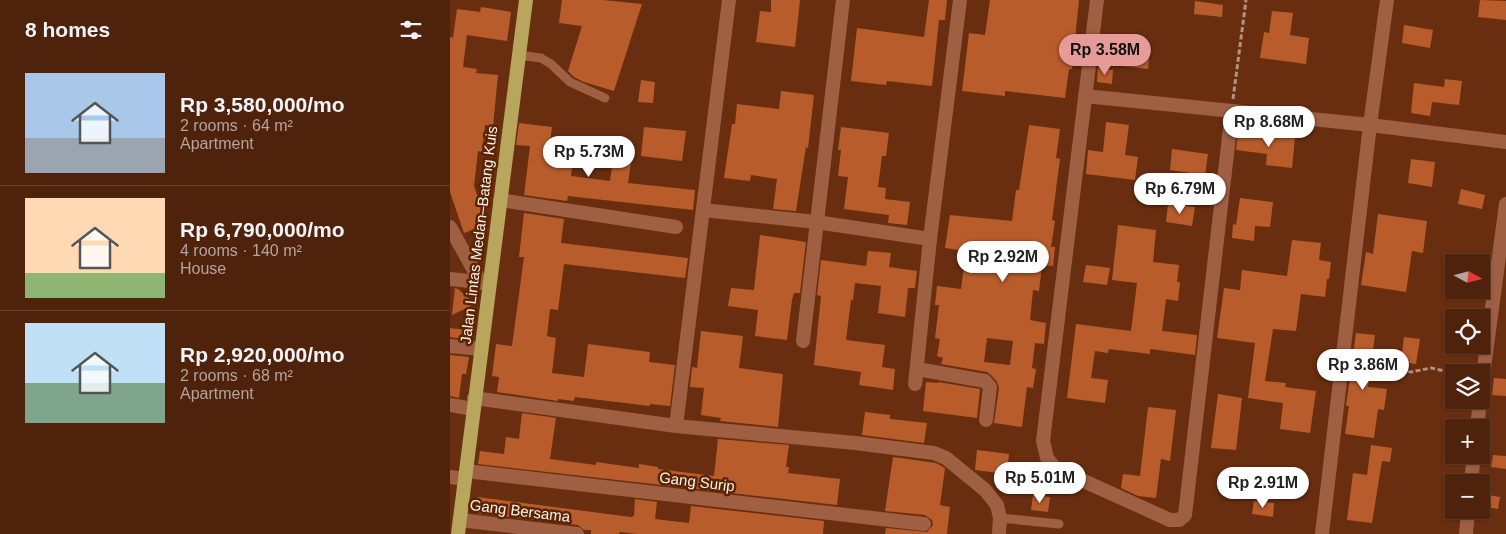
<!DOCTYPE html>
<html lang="en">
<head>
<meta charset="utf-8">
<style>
	:root { --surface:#4f220c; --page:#552a15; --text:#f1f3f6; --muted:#b3a49d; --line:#663f2d; --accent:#e69b98 }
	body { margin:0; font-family:Helvetica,sans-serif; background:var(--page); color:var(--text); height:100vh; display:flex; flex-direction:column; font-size:19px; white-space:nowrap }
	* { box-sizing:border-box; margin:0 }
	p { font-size:16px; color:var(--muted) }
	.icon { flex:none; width:28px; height:28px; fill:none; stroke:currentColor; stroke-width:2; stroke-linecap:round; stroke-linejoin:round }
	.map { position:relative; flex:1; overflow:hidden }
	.panel { display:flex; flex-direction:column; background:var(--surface); width:450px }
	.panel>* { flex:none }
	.needle { width:32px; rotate:97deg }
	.tools { position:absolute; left:995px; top:254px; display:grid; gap:10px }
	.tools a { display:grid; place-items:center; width:45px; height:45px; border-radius:0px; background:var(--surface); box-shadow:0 1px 4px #0004,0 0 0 1px var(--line); font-size:25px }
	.price { position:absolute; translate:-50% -42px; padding:0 11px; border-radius:18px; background:#fff; color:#222; font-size:16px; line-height:32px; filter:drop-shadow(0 1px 2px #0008) }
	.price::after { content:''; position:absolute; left:50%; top:30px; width:15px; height:11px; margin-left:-8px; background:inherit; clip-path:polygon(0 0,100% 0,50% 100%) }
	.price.selected { background:var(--accent); color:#111 }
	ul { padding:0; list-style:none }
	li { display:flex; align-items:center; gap:15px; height:125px; padding:0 25px }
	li+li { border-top:1px solid var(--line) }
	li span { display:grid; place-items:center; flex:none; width:140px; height:100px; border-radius:0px; color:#555 }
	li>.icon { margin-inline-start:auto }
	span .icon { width:60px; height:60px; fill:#fffc; stroke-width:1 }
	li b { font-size:21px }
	h2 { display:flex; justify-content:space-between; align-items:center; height:60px; padding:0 25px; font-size:21px }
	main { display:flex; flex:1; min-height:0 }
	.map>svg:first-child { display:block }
</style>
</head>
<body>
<main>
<section class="panel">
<h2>8 homes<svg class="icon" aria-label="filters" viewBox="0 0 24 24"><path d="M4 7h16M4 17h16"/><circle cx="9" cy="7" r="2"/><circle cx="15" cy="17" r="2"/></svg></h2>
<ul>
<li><span style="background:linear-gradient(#a9c7e8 65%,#9aa5b1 0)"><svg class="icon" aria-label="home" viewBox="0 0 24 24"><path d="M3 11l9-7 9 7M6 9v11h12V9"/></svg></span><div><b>Rp 3,580,000/mo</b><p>2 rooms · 64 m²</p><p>Apartment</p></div></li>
<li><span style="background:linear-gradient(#ffd9b3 75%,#8fb573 0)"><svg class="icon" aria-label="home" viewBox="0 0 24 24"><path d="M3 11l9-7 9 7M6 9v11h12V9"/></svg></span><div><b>Rp 6,790,000/mo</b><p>4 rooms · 140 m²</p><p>House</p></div></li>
<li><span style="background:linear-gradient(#bfe0f5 60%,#7fa58c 0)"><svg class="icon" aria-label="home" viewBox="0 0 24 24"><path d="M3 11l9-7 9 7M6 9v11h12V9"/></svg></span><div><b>Rp 2,920,000/mo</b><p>2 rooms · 68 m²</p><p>Apartment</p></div></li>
</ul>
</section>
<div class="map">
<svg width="1056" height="534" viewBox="0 0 1056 534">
	<rect width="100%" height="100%" fill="#692e10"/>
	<!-- building -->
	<g fill="#b95c2c" fill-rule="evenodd">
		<polygon points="112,0 153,0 192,4 164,91 134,82 124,77 118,71 132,26 109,23"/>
		<polygon points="321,0 350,0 345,47 306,42 310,11 321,12"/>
		<polygon points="479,0 497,0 495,20 489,20 482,86 437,81 436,85 401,81 407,28 474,37"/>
		<polygon points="540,0 629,0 622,69 619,69 615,98 555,91 555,96 512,91 519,33 535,35"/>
		<polygon points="1030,0 1056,1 1056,20 1028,17"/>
		<polygon points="745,1 773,5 772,17 744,14"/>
		<polygon points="31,7 61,12 57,41 17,35 13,67 27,69 26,73 48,75 43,126 35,125 32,152 28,151 24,186 37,225 14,233 0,192 0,37 3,38 7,9 30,12"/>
		<polygon points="822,11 843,13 840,35 859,38 856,64 810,58 814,32 819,33"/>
		<polygon points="954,25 983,30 980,48 952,43"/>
		<polygon points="673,47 700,50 698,69 671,66"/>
		<polygon points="648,68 663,70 662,84 647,82"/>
		<polygon points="995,79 1012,81 1009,105 982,102 980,116 961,113 964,83 994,87"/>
		<polygon points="191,80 205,82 203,103 188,102"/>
		<polygon points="331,91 364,95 358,148 356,147 346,211 323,209 327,179 301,175 300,181 274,178 282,124 285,124 287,104 329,109"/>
		<polygon points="656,122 679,125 675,155 688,157 685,180 636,174 638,150 653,152"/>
		<polygon points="69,123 102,127 98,158 123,161 121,176 160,181 163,160 181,162 178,183 245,190 243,210 118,196 117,201 74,195 80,146 66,145"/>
		<path d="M 579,125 L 610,129 L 606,158 L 610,159 L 602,220 L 605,221 L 601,247 L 605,247 L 603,266 L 592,265 L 589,291 L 583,290 L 580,320 L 596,323 L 594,344 L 585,343 L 582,368 L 586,369 L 583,388 L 577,387 L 572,427 L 544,423 L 549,388 L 547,382 L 541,375 L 537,372 L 491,364 L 493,358 L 487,356 L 490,339 L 485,338 L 489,305 L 485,305 L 487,286 L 511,289 L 516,251 L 495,248 L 500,215 L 562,221 L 566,190 L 569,190 ZM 537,338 L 563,341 L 560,365 L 534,362 Z"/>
		<polygon points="194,127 236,131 232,161 191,156"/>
		<polygon points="391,127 439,133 436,156 432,156 428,187 436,188 435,199 460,202 457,225 438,223 439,215 394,209 398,177 388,176 391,150 388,150"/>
		<polygon points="788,132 845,138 842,168 816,165 817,154 786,150"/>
		<polygon points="722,149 758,154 755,175 720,170"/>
		<polygon points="961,159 985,162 982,187 958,183"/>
		<polygon points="1011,189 1035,195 1032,209 1008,204"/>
		<polygon points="790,198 823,202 820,227 805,226 804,241 782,238 783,224 786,225"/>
		<polygon points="718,204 745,207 742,226 716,222"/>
		<polygon points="74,213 114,219 111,243 238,258 235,278 114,264 108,310 100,309 97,336 106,338 102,373 134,377 138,344 200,352 199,362 225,365 220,406 200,404 200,406 125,397 124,401 108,399 108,401 47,392 49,377 42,376 46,344 62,346 74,257 69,257"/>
		<polygon points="928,214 977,221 973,253 962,251 956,292 911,285 916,252 923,254"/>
		<polygon points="668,225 706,230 703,262 729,265 727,282 730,282 728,301 716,299 712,331 747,335 745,355 700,349 700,354 659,349 658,353 645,351 641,378 658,380 655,403 617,398 626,324 681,331 687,283 662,280"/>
		<polygon points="310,235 356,242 350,293 344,293 342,300 337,340 305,336 308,310 278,306 281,288 304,290"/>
		<polygon points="842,240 871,243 869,260 881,262 879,279 877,279 875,297 851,294 846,331 823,329 815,381 836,383 835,387 866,391 860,433 830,429 833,403 798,398 805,343 767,338 774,288 790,290 792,270 837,276"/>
		<polygon points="418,251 441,253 439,267 467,271 465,288 458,288 455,317 428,313 431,286 405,283 403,300 401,300 396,340 435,345 432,367 445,369 443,390 409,385 411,372 364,365 371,296 367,295 371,260 416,266"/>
		<polygon points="636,265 660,268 657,285 633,282"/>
		<polygon points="5,288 8,289 25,304 2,315"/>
		<polygon points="0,328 16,330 15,339 0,337"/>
		<polygon points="251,331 293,336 289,368 333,374 328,427 270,421 271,418 251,415 254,388 240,387 242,367 247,368"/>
		<polygon points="906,333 925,335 918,387 937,389 934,410 928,409 924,438 895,434 899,406 896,406"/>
		<polygon points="954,337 970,339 966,364 951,362"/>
		<polygon points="0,355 19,357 16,374 12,374 9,398 0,396"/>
		<polygon points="1044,378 1056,379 1056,396 1042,395"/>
		<polygon points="476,382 488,383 488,382 530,389 527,418 473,411"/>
		<polygon points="768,394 792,398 786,450 761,448"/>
		<polygon points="698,407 726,410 720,461 711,459 706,498 688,496 671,488 673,474 690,476"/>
		<polygon points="415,412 440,415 440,419 477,423 474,443 412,435"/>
		<polygon points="72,413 106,418 100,459 146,465 146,462 189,468 189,464 208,467 208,469 264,476 268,439 339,445 336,467 339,467 338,473 390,479 387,505 28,464 30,451 54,454 56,437 69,439"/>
		<polygon points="921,445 942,448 940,462 932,461 922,523 897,520 903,473 917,475"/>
		<polygon points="527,450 559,454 557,474 525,470"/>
		<polygon points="1043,455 1056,456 1056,469 1041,467"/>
		<polygon points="443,457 486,463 495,468 490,505 500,507 497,534 435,534 436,528 477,532 483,525 482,520 475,515 435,511"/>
		<polygon points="583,495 600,497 598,512 581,510"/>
		<polygon points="1038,495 1050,497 1048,509 1036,507"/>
		<polygon points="27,497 181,517 184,516 185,499 207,502 205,519 239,523 241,506 374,521 373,534 188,534 170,532 169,534 141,534 141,530 134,530 128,525 25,513"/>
		<polygon points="804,501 824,503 823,517 802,514"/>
	</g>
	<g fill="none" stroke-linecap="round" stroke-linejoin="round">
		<!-- path -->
		<g stroke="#b39282" stroke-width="3" stroke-dasharray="5 2.5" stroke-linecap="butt">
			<polyline points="783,99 796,0"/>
			<polyline points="906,371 926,371 938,369 961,372 981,368 1004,373"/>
		</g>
		<!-- service -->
		<g stroke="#9f5f42" stroke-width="9">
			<polyline points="68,55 91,58 101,64 120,82 155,98"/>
			<polyline points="550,518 609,524"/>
		</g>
		<!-- minor -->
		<g stroke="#9f5f42" stroke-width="14">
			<polyline points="647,0 593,441 597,458 605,468 720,520 729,520 735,515 782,111"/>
			<polyline points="635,96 920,125 1056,142"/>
			<polyline points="50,200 226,227"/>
			<polyline points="253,210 366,222 480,239"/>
			<polyline points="0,227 31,283"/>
			<polyline points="0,279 37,283"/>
			<polyline points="353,341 393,0"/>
			<polyline points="0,346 31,349"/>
			<polyline points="467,369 535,381 540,387 536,420"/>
			<polyline points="465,384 480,239 510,0"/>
			<polyline points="1031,390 1056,204"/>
			<polyline points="24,398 226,426 405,443 484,453 496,458 535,490 547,505 550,518 549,534"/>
			<polyline points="0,405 23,409"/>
			<polyline points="226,426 279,0"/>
			<polyline points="1027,428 1030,400"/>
			<polyline points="16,471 474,524"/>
			<polyline points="0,477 15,479"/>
			<polyline points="1021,482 1024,455"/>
			<polyline points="10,520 127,534"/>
			<polyline points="872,534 920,125 937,0"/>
			<polyline points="1016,534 1018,510"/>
		</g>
		<!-- trunk -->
		<polyline stroke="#b8a65c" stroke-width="14" points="8,534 76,0"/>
	</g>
	<g text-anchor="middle" stroke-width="5" stroke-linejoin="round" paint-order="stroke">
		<!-- street labels -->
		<g font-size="15" fill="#faf2ef" stroke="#5d2402">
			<text transform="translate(29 235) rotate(-83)" y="5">Jalan Lintas Medan–Batang Kuis</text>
			<text transform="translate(247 482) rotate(7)" y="5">Gang Surip</text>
			<text transform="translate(70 511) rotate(7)" y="5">Gang Bersama</text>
		</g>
	</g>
</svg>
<div class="tools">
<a><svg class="needle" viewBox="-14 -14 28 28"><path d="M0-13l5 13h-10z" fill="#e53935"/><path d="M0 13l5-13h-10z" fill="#b3a49d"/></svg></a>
<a><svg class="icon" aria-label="locate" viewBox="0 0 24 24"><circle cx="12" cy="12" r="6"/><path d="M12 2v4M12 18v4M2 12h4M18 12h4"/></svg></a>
<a><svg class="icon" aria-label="layers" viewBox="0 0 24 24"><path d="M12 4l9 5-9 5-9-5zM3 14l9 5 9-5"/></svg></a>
<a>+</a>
<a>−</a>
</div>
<b class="price selected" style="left:655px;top:76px">Rp 3.58M</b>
<b class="price" style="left:819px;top:148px">Rp 8.68M</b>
<b class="price" style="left:139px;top:178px">Rp 5.73M</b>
<b class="price" style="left:730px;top:215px">Rp 6.79M</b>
<b class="price" style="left:553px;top:283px">Rp 2.92M</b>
<b class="price" style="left:913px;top:391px">Rp 3.86M</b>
<b class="price" style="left:590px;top:504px">Rp 5.01M</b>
<b class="price" style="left:813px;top:509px">Rp 2.91M</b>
</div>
</main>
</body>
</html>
